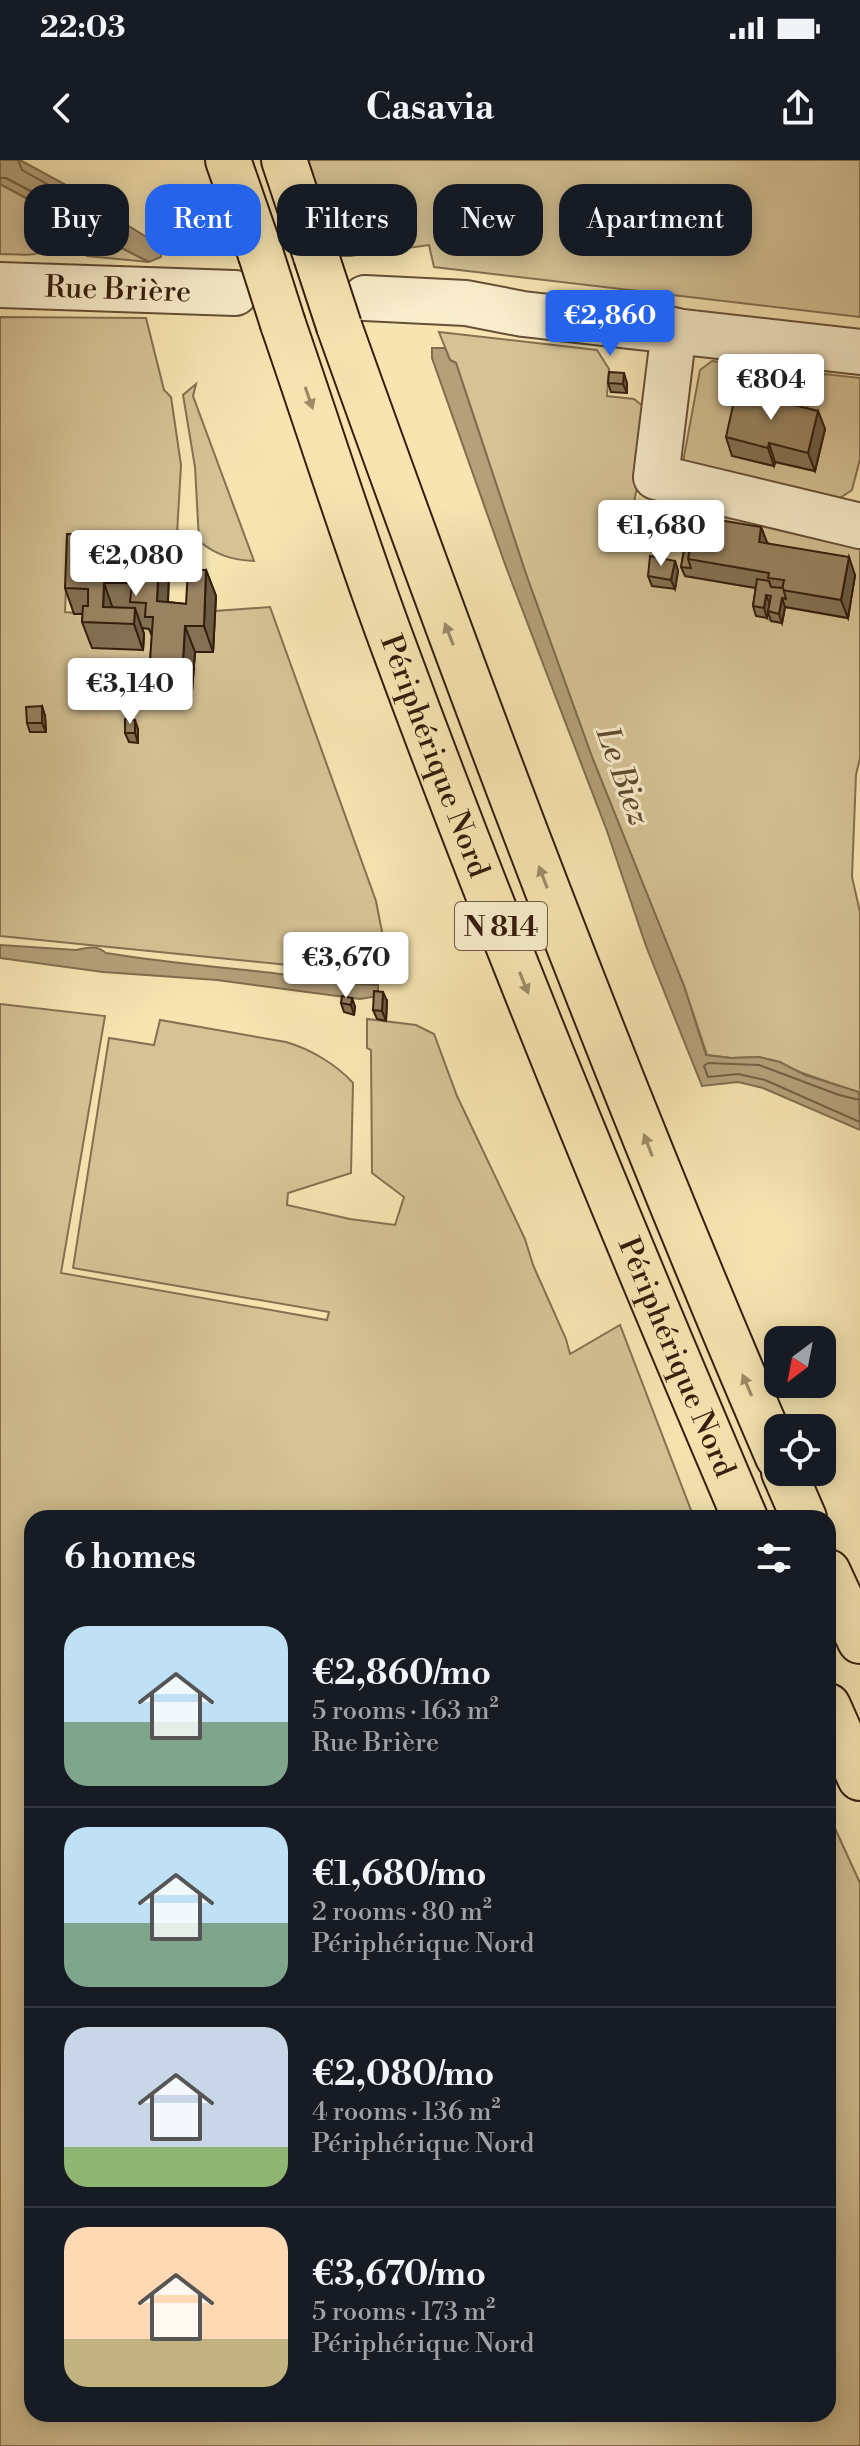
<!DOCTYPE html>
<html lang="en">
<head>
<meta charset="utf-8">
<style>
	:root { --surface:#171b24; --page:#242831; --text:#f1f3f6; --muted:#9ea1a6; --line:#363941; --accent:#2563eb }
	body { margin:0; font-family:"Libre Bodoni",serif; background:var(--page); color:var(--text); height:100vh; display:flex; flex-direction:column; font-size:30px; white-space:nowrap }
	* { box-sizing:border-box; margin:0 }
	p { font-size:26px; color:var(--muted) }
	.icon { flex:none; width:44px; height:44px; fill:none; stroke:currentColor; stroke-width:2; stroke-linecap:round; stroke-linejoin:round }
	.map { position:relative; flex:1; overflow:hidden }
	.panel { position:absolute; left:24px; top:1350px; width:812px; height:912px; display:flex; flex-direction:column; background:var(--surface); border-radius:24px; box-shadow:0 4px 20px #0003 }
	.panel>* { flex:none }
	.hud { position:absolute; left:24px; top:24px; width:812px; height:72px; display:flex; gap:16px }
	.needle { width:52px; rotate:212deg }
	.fabs { position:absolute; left:764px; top:1166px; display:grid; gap:16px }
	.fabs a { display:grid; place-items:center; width:72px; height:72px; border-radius:16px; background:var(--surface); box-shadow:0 4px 20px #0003; font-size:40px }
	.price { position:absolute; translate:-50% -68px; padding:0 18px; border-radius:8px; background:#fff; color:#222; font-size:26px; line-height:52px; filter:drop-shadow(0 2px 4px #0008) }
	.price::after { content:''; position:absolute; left:50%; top:48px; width:24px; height:18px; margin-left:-12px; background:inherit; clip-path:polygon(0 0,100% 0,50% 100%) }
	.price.current { background:var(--accent); color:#fff }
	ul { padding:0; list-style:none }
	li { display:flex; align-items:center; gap:24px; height:200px; padding:0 40px }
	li+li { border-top:2px solid var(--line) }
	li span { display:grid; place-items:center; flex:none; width:224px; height:160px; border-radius:24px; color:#555 }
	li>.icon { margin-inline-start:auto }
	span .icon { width:96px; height:96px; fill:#fffc; stroke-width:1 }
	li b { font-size:34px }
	h2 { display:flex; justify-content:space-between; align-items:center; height:96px; padding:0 40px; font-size:34px }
	.tag { padding:0 28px; border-radius:24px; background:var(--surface); box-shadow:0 4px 20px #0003; font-size:28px; line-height:72px }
	.tag.current { background:var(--accent); color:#fff }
	.status { display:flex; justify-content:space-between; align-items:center; height:56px; padding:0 40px; background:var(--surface); direction:ltr }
	.status svg { height:22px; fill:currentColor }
	header { display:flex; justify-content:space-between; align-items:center; height:104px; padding:0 40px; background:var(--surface); font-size:36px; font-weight:700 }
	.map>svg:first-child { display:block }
</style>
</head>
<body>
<div class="status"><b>22:03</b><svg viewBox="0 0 49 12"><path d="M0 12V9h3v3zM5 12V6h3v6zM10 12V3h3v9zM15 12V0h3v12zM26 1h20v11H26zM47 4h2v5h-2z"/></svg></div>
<header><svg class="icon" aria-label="back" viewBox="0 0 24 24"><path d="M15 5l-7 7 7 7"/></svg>Casavia<svg class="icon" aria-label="share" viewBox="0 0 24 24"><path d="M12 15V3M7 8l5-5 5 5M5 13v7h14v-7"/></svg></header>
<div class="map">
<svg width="860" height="2286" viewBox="0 0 860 2286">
	<rect width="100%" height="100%" fill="#f6e4b1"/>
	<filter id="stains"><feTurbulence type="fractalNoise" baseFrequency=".0025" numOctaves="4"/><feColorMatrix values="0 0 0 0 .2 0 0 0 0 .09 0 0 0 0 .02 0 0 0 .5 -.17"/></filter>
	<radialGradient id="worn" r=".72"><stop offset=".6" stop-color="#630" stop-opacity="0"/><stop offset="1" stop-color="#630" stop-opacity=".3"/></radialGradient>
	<!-- green -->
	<g fill="#d5c295" stroke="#857050" stroke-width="2" fill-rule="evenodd">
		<polygon points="303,0 860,0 860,157 434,107 429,85 350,96 335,96"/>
		<path d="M 0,24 L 66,60 C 51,100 38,95 0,94 Z"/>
		<polygon points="83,69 149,102 87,96 78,83"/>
		<polygon points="0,157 146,158 164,230 171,237 181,305 176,391 171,396 101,393 101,381 68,380 65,452 98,455 143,490 144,474 113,449 155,469 159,542 191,544 195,492 213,492 215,451 270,447 376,741 385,787 387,815 0,776"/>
		<path d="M 439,172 L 597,190 L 609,209 L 607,236 L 634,239 L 649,251 L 650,263 L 634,342 L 860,380 L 860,598 L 856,615 L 852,717 L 860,752 L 860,933 L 791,909 L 780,902 L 759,897 L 731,898 L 707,895 L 684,826 L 592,597 L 526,414 L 456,203 L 450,200 ZM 685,416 L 855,416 L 847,458 L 785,447 L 782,463 L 767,459 L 761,429 Z"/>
		<polygon points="712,201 768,208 773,223 794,225 786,256 733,296 774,306 775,302 814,311 824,269 801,264 814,228 825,214 860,218 860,299 852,330 840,338 769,326 683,302 700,210"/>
		<path d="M 196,224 L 193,236 L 254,401 C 232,400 216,395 199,381 L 195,307 L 183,235 Z"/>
		<path d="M 0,844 L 105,856 L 61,1113 L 327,1160 L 329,1152 L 73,1108 L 109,878 L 154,885 L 160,860 L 286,882 C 310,889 336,904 353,923 L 351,1013 L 288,1033 L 287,1045 L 350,1059 L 395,1065 L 404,1037 L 372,1013 L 371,890 L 367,888 L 367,859 L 416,865 L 434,874 L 457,936 L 525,1079 L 533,1105 L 566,1179 L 570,1194 L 620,1165 L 694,1358 L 32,1358 L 32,2254 L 828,2254 L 828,1653 L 860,1723 L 860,2286 L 0,2286 Z"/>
	</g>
	<!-- water -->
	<g fill="#b4a079" stroke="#816c4d" stroke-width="2">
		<polygon points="0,0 20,0 68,26 77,34 161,86 161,97 149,102 0,24"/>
		<polygon points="432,188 445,188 450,200 456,203 526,414 592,597 684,826 706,895 731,898 759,897 780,902 805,915 859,932 860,970 763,928 738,922 702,926 646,786 607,671 506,407 432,198"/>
		<path d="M 0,785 L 76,790 C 88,788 95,784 106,793 C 161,802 217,807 273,813 C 309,818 342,825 378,825 L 378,836 L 360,839 L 217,820 L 103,812 L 0,798 Z"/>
	</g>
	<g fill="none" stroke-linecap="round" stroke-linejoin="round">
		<!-- shore -->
		<g stroke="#745e42" stroke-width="2">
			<polyline points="0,18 6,18 118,78 123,77 122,71 63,33 22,10 18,0"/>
			<polyline points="860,940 839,935 759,905 708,903 704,906 708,917 738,914 765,920 860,962"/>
		</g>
		<!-- minor casing -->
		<g stroke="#654f35" stroke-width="48">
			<g id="minor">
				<path id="s1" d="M 0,125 L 235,133"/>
				<polyline points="365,138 466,143 523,154 860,192"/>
				<polyline points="674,170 656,317 860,366"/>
			</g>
		</g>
		<!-- highway casing -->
		<g stroke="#351d0c" stroke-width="48">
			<g id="highway">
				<polyline points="228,0 261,95"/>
				<polyline points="284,0 316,96"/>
				<path id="s2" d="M 283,164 C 320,271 354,380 394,487 C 502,780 622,1070 745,1358"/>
				<path d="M 339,166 C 475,547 618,926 778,1297"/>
				<polyline points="784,1312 804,1358"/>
				<polyline points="828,1412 860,1481"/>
				<polyline points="828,1546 860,1618"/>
			</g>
		</g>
		<!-- minor -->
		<use href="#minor" stroke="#f9edcc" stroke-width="44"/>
		<!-- highway -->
		<use href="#highway" stroke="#f6e4b1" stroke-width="44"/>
		<!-- highway-bridge casing -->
		<g stroke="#351d0c" stroke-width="48" stroke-linecap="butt">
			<g id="highway-bridge">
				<polyline points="261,95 283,164"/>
				<polyline points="316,96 339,166"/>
			</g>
		</g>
		<!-- highway-bridge -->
		<use href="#highway-bridge" stroke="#f6e4b1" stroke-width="44"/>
	</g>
	<!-- wall -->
	<g fill="#847254" stroke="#351d0c" stroke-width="2">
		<polygon points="608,223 627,223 627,233 611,232"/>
		<polygon points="797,246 818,251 825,269 815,311 775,302 774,306 732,296 726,277"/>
		<polygon points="688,367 761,367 767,383 855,415 848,458 785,447 782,463 771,461 768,452 767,458 756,456 753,446 756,428 685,416 681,407"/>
		<polygon points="92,375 97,387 166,402 169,411 168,442 186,444 206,410 216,436 213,492 195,492 191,544 159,542 149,516 152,476 149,469 142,468 144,474 143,490 92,488 82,462 83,454 74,454 65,428"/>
		<polygon points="675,401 678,411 675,429 652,426 648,416"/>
		<polygon points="42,546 45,556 46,572 30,572 27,563"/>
		<polygon points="138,569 138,583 129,582 125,573"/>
		<polygon points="352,838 355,847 354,855 344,852 341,843"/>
		<polygon points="387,841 386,861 377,859 373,850"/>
	</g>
	<!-- shaded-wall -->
	<g fill="#6b5c45" stroke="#351d0c" stroke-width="2">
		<polygon points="624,213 627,223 627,233 623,224"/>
		<polygon points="818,251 825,269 815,311 808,293"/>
		<polygon points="769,283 775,302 774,306 768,288"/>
		<polygon points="761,367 768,385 759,382"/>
		<polygon points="849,397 855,415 848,458 841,440"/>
		<polygon points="159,398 165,414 166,402 169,411 167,467 157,441"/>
		<polygon points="675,401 678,411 675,429 671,420"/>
		<polygon points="206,410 216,436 213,492 204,466"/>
		<polygon points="104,423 113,449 103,447"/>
		<polygon points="766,435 770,444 767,458 764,448"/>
		<polygon points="782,438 785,447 782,463 779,454"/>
		<polygon points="135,448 144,474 143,490 134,464"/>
		<polygon points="185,466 195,492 191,544 182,518"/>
		<polygon points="42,546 45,556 46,572 42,563"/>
		<polygon points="135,560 138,569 138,583 135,573"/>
		<polygon points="383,832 387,841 386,861 382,851"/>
		<polygon points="352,838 355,847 354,855 351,845"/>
	</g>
	<!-- building -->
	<g fill="#998462" stroke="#351d0c" stroke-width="2">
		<polygon points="609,212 624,213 623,224 608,223"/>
		<polygon points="736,232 762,238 763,234 796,241 794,245 818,251 808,293 769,283 768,288 726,277"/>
		<polygon points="695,356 761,367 759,382 849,397 841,440 782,430 784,420 768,418 769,413 688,399"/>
		<polygon points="694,366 688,399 691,408 681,407 688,367"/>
		<polygon points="67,374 92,375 92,387 141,390 140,397 159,398 157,441 186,444 188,410 206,410 204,466 185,466 182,518 149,516 153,457 145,457 146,443 130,442 132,423 104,423 103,447 135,448 134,464 82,462 83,446 88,446 88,429 65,428"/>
		<polygon points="650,396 675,401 671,420 648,416"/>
		<polygon points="160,402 166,402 165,414"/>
		<polygon points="757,419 769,421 771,427 783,428 786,439 782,438 779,454 768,451 771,436 766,435 764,448 753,446"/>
		<polygon points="42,546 42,563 27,563 26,547"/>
		<polygon points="125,559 135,560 135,573 125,573"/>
		<polygon points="374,831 383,832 382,851 373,850"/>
		<polygon points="342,836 352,838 351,845 341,843"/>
	</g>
	<!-- one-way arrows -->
	<defs><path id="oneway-solid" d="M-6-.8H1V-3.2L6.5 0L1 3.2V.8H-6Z" transform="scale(2)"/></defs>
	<g fill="#9f8a67">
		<use href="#oneway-solid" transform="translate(309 238) rotate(71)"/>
		<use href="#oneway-solid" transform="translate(449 474) rotate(-111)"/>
		<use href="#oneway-solid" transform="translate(543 717) rotate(-111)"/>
		<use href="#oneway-solid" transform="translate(524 823) rotate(68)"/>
		<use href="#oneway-solid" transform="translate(648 985) rotate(-111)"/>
		<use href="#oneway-solid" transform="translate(747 1225) rotate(-113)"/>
	</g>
	<g text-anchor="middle" stroke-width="6" stroke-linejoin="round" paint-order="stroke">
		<!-- shield labels -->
		<rect fill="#f9edcc" stroke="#705b46" stroke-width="2" x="455" y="742" width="92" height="48" rx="6"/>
		<g font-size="28" font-weight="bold" fill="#351d0c">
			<text x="501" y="776">N 814</text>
		</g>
		<!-- street labels -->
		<g font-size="30" fill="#351d0c" stroke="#f9edcc">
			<text dy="10" stroke="none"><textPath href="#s1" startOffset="118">Rue Brière</textPath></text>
			<text dy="10" stroke="none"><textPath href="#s2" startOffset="458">Périphérique Nord</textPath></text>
			<text dy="10" stroke="none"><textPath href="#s2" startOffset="1106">Périphérique Nord</textPath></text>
		</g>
		<!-- water labels -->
		<g font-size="32" font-style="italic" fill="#614b32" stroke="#f9edcc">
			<text transform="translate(624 616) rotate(70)" y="11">Le Biez</text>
		</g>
	</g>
	<rect width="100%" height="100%" filter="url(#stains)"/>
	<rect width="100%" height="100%" fill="url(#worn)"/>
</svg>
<div class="fabs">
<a><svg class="needle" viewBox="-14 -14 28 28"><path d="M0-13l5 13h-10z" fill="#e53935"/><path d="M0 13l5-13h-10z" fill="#9ea1a6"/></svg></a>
<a><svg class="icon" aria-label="locate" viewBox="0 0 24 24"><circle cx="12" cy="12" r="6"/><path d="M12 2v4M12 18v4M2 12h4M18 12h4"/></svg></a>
</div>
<b class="price current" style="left:610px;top:198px">€2,860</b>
<b class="price" style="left:771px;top:262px">€804</b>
<b class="price" style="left:661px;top:408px">€1,680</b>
<b class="price" style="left:136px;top:438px">€2,080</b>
<b class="price" style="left:130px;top:566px">€3,140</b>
<b class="price" style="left:346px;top:840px">€3,670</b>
<div class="hud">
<a class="tag">Buy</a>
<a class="tag current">Rent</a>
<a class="tag">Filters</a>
<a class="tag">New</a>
<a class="tag">Apartment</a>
</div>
<section class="panel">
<h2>6 homes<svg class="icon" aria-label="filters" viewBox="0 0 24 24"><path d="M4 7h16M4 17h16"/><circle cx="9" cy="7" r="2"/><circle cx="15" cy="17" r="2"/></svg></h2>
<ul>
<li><span style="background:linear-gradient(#bfe0f5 60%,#7fa58c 0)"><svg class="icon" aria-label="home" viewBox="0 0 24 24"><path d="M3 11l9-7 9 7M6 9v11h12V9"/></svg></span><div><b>€2,860/mo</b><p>5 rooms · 163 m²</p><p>Rue Brière</p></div></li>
<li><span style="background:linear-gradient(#bfe0f5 60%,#7fa58c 0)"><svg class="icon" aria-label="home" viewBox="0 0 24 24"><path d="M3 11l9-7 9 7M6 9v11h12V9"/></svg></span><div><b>€1,680/mo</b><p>2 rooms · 80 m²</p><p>Périphérique Nord</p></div></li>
<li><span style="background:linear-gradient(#c9d6e8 75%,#8fb573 0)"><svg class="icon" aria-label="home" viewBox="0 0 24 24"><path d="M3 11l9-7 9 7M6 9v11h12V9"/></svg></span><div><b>€2,080/mo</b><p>4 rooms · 136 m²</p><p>Périphérique Nord</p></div></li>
<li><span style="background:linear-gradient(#ffd9b3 70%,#c2b280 0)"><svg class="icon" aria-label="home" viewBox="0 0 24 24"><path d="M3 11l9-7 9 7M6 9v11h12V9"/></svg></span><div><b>€3,670/mo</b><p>5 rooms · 173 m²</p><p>Périphérique Nord</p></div></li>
</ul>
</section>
</div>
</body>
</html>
